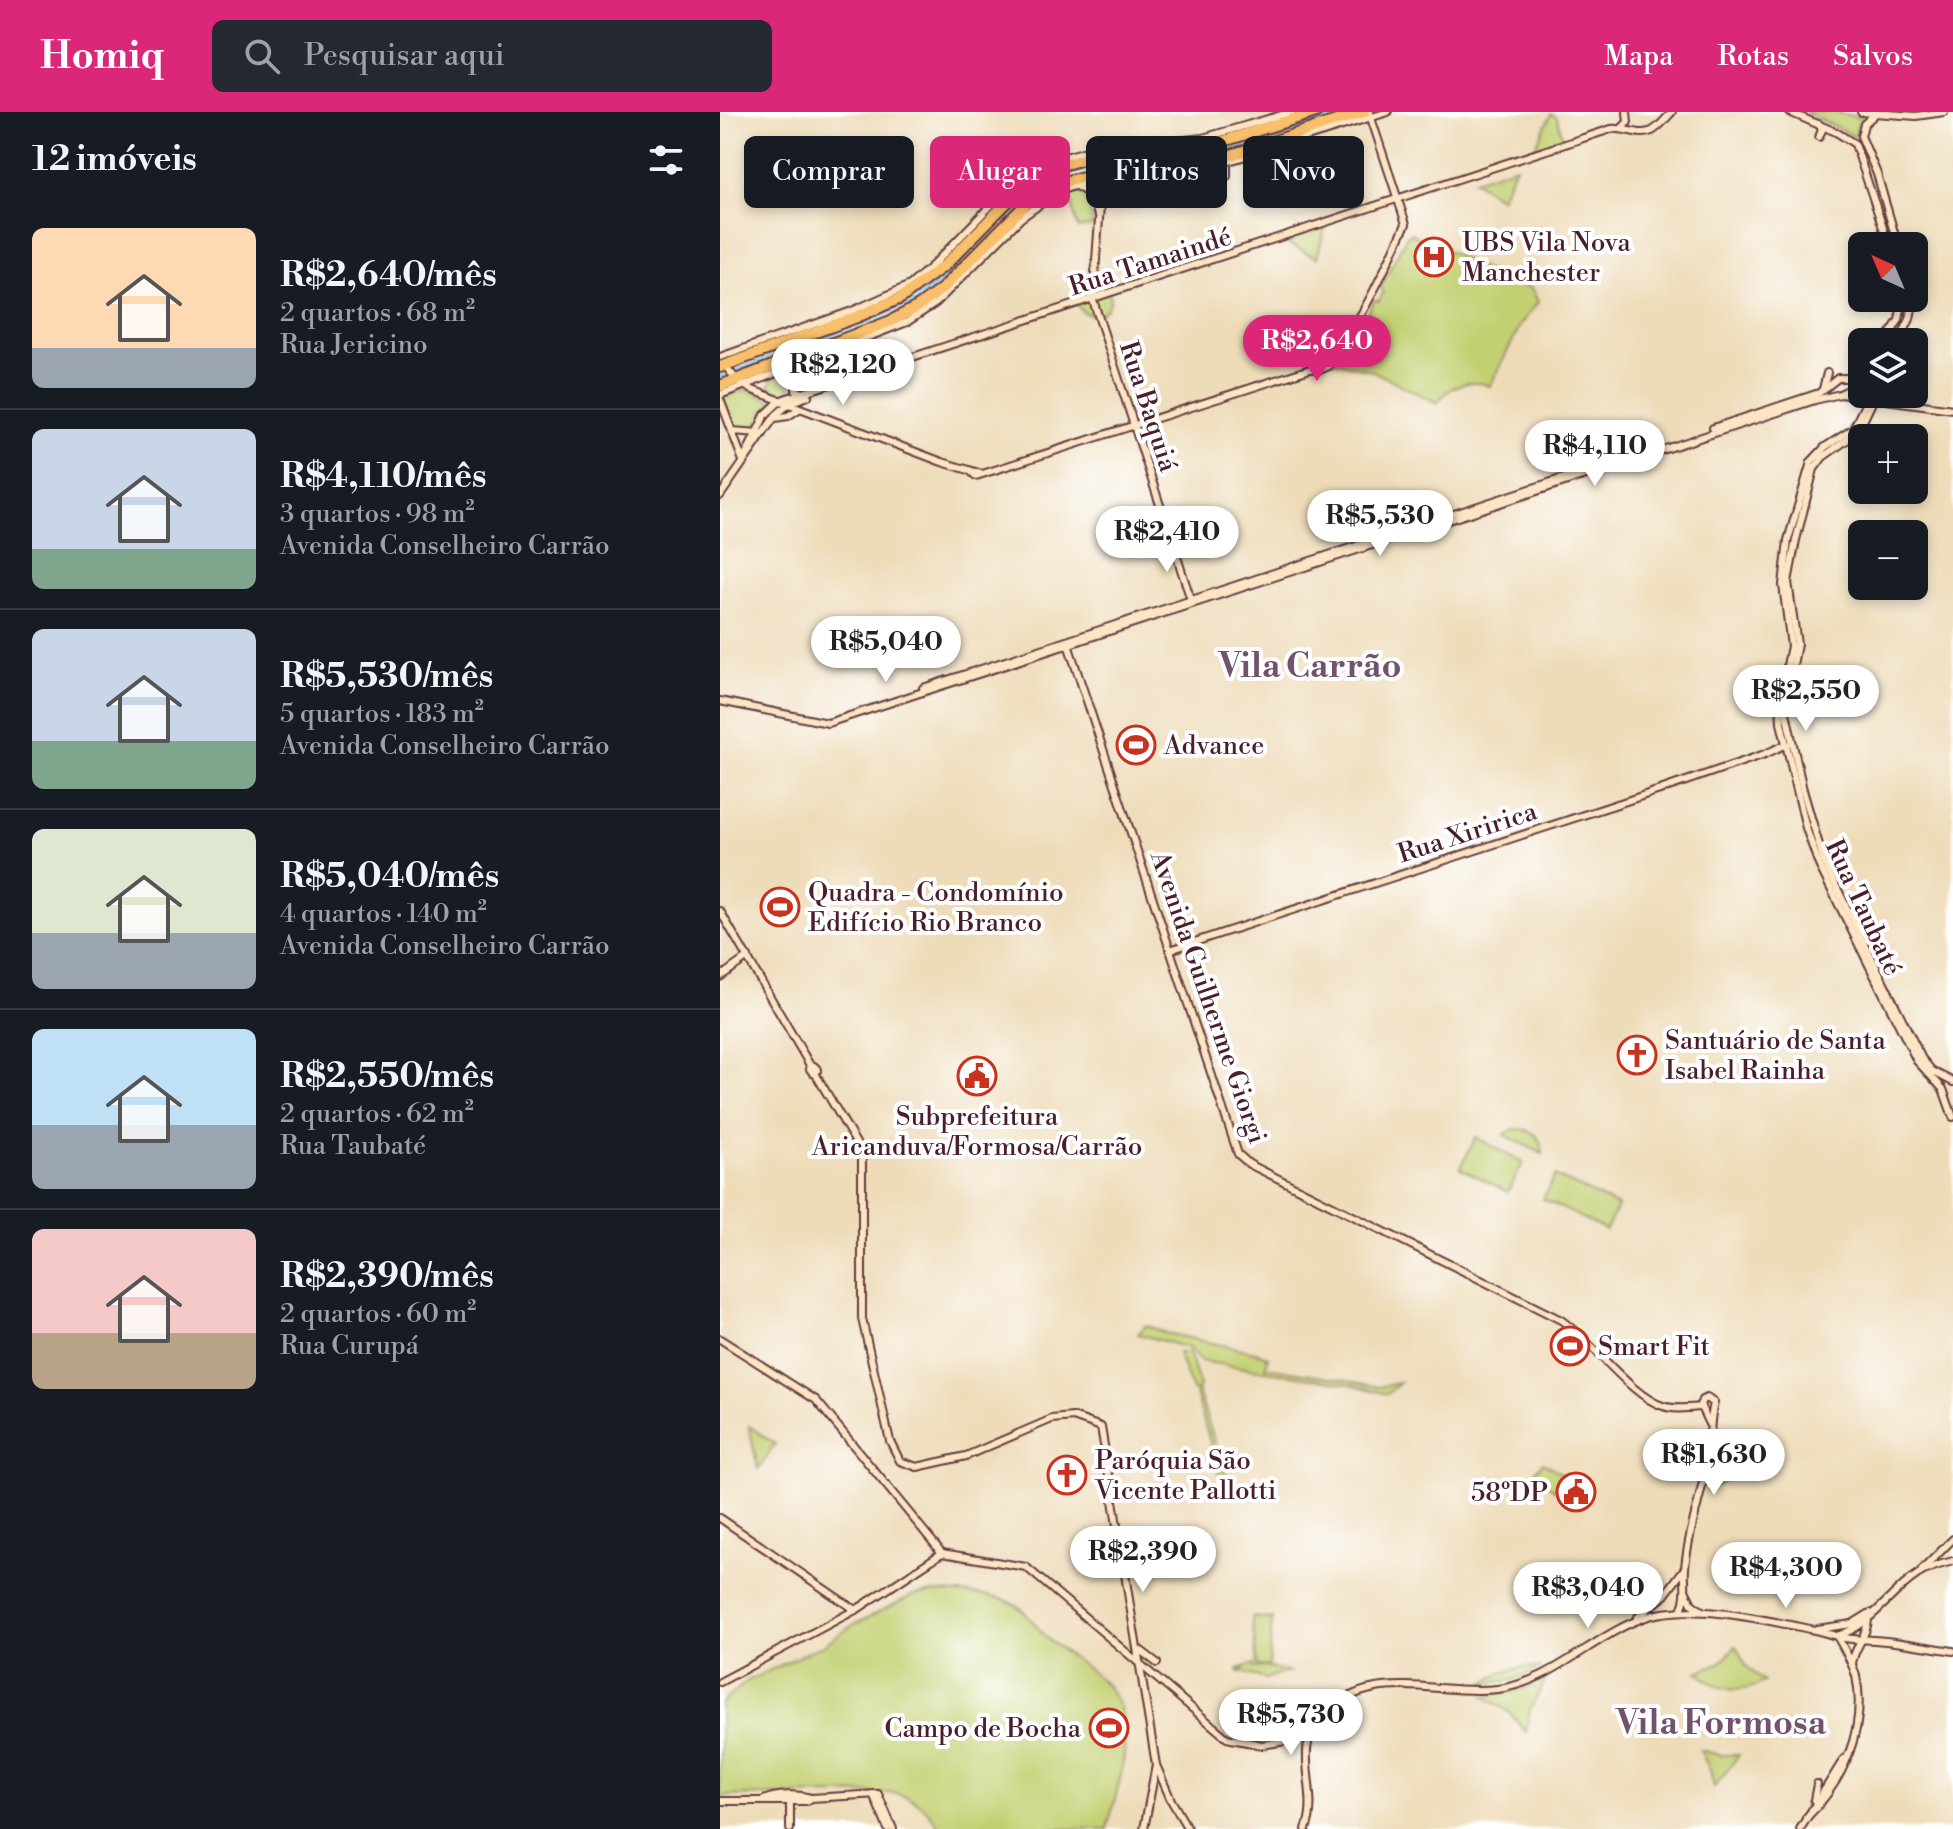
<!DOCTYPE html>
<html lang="pt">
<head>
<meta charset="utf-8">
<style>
	:root { --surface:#171b24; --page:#242831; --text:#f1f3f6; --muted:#9ea1a6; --line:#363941; --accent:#db2777 }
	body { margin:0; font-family:"Libre Bodoni",serif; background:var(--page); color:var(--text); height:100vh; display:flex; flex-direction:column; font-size:30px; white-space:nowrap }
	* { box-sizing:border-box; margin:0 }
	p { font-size:26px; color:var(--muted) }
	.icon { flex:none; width:44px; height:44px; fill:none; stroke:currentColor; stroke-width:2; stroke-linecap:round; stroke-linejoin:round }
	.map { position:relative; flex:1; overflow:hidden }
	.panel { display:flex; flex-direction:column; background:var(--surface); width:720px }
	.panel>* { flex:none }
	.top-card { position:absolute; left:24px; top:24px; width:760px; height:72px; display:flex; gap:16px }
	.needle { width:52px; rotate:316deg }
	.buttons { position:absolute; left:1128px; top:120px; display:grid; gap:16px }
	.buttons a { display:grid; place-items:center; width:80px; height:80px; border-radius:12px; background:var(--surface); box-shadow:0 4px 12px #0003; font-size:40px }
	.price { position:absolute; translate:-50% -68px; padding:0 18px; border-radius:28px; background:#fff; color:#222; font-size:26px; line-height:52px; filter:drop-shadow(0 2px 4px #0008) }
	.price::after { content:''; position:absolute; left:50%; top:48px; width:24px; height:18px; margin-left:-12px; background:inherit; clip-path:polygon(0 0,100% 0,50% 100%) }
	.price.active { background:var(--accent); color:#fff }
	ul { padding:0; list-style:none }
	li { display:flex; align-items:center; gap:24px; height:200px; padding:0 32px }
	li+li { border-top:2px solid var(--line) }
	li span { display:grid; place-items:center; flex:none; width:224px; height:160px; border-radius:12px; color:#555 }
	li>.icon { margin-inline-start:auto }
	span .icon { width:96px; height:96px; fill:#fffc; stroke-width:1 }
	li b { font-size:34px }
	h2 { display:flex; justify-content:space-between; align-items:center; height:96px; padding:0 32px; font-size:34px }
	.pill { padding:0 28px; border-radius:12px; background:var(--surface); box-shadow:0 4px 12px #0003; font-size:28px; line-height:72px }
	.pill.active { background:var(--accent); color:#fff }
	header { display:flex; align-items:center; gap:48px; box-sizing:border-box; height:112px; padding:0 40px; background:var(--accent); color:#fff }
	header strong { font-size:38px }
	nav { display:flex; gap:44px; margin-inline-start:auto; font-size:28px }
	.search { width:560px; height:72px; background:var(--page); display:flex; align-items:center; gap:20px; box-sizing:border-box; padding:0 28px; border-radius:12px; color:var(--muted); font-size:30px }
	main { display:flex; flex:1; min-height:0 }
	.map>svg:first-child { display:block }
</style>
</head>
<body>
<header>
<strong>Homiq</strong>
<div class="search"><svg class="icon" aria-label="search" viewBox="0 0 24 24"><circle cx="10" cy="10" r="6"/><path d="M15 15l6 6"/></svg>Pesquisar aqui</div>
<nav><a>Mapa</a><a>Rotas</a><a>Salvos</a></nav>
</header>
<main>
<section class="panel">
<h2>12 imóveis<svg class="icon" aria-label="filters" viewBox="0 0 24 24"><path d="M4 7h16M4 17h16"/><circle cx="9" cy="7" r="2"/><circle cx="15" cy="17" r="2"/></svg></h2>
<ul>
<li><span style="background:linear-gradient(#ffd9b3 75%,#9aa5b1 0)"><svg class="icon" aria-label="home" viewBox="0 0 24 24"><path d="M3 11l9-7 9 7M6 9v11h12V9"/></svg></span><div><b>R$2,640/mês</b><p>2 quartos · 68 m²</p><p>Rua Jericino</p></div></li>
<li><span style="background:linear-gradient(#c9d6e8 75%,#7fa58c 0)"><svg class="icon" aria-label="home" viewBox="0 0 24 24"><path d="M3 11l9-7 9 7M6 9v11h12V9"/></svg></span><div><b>R$4,110/mês</b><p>3 quartos · 98 m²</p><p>Avenida Conselheiro Carrão</p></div></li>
<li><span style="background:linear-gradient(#c9d6e8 70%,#7fa58c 0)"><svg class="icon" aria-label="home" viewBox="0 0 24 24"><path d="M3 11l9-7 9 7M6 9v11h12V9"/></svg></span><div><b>R$5,530/mês</b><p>5 quartos · 183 m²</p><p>Avenida Conselheiro Carrão</p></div></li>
<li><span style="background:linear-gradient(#dfe7d0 65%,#9aa5b1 0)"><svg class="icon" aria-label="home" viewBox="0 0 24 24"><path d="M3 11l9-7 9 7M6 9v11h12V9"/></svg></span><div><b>R$5,040/mês</b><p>4 quartos · 140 m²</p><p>Avenida Conselheiro Carrão</p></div></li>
<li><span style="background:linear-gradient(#bfe0f5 60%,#9aa5b1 0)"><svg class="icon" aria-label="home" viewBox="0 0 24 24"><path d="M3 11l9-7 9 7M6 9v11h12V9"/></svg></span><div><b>R$2,550/mês</b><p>2 quartos · 62 m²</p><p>Rua Taubaté</p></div></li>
<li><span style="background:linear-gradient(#f6c9c9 65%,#b9a48a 0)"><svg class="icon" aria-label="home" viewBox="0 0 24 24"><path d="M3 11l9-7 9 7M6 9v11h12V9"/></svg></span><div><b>R$2,390/mês</b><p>2 quartos · 60 m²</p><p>Rua Curupá</p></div></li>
</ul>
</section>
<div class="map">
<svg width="1233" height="1717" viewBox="0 0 1233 1717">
	<rect width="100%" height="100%" fill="#fff"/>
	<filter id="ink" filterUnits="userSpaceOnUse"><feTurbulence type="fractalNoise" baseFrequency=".0125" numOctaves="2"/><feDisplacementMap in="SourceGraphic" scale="16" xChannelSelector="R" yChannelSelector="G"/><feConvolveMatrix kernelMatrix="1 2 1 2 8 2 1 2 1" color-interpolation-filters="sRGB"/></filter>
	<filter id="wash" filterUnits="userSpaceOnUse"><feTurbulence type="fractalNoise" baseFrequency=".006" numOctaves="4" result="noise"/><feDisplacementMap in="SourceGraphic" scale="32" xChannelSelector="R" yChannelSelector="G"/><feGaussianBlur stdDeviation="1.8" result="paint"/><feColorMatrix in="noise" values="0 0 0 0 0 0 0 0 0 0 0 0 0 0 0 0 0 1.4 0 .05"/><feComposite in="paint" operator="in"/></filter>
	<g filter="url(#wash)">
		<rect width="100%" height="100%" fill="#eedcb9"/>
		<!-- park -->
		<g fill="#c3d072" stroke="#86784e" stroke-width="2">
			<polygon points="1084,0 1115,0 1142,6 1137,13 1136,25"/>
			<polygon points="831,2 837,5 843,27 814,38"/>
			<polygon points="796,54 780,86 754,68"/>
			<polygon points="358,79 368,88 373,114 358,116 348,80"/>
			<polygon points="605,116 597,146 562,129"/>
			<path d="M 690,121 L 747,148 L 742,162 L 753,168 L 760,155 L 812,177 L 818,190 L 801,212 L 770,274 C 749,266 730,273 717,291 L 653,259 L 613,249 L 637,221 L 654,188 L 659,189 L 663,181 L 661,174 L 686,125 Z"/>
			<circle cx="373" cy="186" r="17"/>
			<polygon points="81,255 70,271 70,281 62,283 48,278 53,266"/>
			<polygon points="25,277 54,290 45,298 35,316 15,318 2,286"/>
			<path d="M 794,1017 C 811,1016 822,1023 823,1042 L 784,1023 Z"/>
			<polygon points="756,1025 803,1051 788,1080 740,1056"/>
			<polygon points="835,1064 898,1094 886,1118 823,1087"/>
			<polygon points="426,1213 445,1221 540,1241 548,1245 546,1255 623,1267 658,1275 680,1271 667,1282 630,1272 480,1249 468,1236 418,1222"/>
			<polygon points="458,1241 469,1241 480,1274 477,1276 510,1375 502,1371 475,1279 472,1278"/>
			<polygon points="29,1314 55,1332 38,1357"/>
			<polygon points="996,1339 1022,1359 988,1378"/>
			<polygon points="823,1350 846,1364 834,1378 814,1360"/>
			<path d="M 215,1480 C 240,1481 270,1481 293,1491 C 306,1497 316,1516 327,1526 C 353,1550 393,1565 402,1603 C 411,1641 396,1681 387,1717 L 220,1717 C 208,1696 197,1686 173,1681 L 0,1684 L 0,1592 L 29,1568 L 103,1533 L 133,1513 L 193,1483 Z"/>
			<polygon points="532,1505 552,1507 549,1554 537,1554"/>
			<path d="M 1016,1534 L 1026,1554 L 1044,1570 C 1021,1583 996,1579 978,1560 L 1001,1550 Z"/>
			<polygon points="534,1552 534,1556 546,1555 568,1560 545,1567 520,1560 525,1557 518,1559 518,1557"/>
			<polygon points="803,1555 822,1556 793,1568 762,1572 780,1561"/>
			<polygon points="826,1568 810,1597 806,1620 790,1601 764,1584 797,1579"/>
			<polygon points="980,1638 1000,1643 1019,1643 994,1675 990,1658"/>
		</g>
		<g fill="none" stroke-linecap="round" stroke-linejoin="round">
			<!-- river -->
			<path stroke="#6ac0e7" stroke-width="7" d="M 0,266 C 42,250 83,234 124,218 C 150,209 179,200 201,184 C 245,151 274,101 322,73 C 375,42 440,51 498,39 C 541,31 584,13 626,0"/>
		</g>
	</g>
	<g filter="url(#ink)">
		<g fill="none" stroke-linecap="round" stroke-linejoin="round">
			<!-- secondary casing -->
			<g stroke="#633b40" stroke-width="10">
				<g id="secondary">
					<polyline points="1069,0 1116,20 1135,32 1169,134"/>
					<polyline points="1141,0 1196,4 1224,0"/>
					<polyline points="1154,3 1144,12 1141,24 1157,62 1178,134"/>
					<polyline points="902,16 908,10 907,0"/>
					<polyline points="1099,25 1102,18 1099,12"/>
					<polyline points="367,46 377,101"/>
					<polyline points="507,64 507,51"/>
					<polyline points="382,68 373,188 471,488"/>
					<polyline points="354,73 366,80 372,88"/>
					<polyline points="1165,230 1179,208 1183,186"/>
					<polyline points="1179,230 1190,207 1194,186"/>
					<polyline points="0,245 132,199 190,173 213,153 280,84 299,68 331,49 370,38 483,26 572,0"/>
					<path d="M 606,248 L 609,254 L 602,257 L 601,250 C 629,241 672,141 686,112 L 649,0"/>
					<polyline points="5,254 17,268 30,277 222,350 249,358"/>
					<polyline points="1128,266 1142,255"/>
					<polyline points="1103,277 1107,261"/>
					<polyline points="83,281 76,278 76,273 91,247"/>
					<polyline points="1120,282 1142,271"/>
					<polyline points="0,283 187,210 216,191 301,106 339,79 370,69 480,58 668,0"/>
					<polyline points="1148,286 1133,317 1105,335 1091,350 1068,428 1063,473 1071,534 1060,587 1061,611 1086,716 1099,753 1197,949 1223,977 1233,1005"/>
					<polyline points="1154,286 1138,320 1103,345 1094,357 1076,428 1068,470 1077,532 1065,596 1083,678 1104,750 1202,947 1212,959 1233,970"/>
					<polyline points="0,287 23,349"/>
					<polyline points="55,306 68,304 79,297"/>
					<polyline points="993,316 1099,281 1118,266 1128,266 1142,274"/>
					<polyline points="12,319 40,321"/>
					<path d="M 23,349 L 45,303 L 61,288 L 891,17 C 905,15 919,25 932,19 C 940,15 946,6 952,0"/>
					<polyline points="262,362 249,358 256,364 590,257 602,257"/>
					<polyline points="0,384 56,303 70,291 88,284"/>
					<path d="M 348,532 L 518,1042 L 529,1052 L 841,1208 C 873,1230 911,1284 943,1294 C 954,1298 969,1296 981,1295"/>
					<polyline points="203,576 911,344"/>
					<polyline points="0,589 108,611 1095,288 1120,282 1233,297"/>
					<polyline points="0,799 91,955"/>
					<polyline points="450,838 937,679 1045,642 1067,632"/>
					<polyline points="0,865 28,845"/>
					<polygon points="94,954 98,958 93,961 90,957"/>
					<polyline points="95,961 136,1031 142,1047 142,1207 170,1329 180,1349 197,1355 246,1344 332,1307 353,1305 381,1315 436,1653 451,1688 468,1717"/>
					<polyline points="0,1227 96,1288 222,1441"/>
					<polyline points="0,1406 135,1498"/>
					<polyline points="222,1441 306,1455 507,1626 542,1633 589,1625"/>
					<polyline points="1202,1458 1233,1427"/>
					<polyline points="966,1480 972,1492 982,1499"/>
					<path d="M 961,1498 C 968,1485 964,1470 965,1456 C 968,1418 982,1383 988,1346 C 991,1327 989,1309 994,1291 L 987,1286 L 982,1288 L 980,1293 L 989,1312"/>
					<polyline points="918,1505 944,1484 965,1456"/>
					<polyline points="1097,1517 1132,1512 1150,1501"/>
					<path d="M 1117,1524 C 1151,1514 1168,1482 1197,1463 C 1207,1456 1221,1452 1233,1449"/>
					<polyline points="420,1538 437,1551"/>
					<path d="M 1132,1552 C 1134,1535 1147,1525 1148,1508"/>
					<polyline points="0,1570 139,1496 222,1441"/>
					<polyline points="570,1626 595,1612"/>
					<polyline points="153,1682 168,1717"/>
					<path d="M 44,1688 C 56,1682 79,1682 91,1686"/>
					<polyline points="1094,1688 1097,1672"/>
					<polyline points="0,1689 87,1689 91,1686 158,1682 173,1717"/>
					<polyline points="70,1689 70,1717"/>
					<path d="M 1086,1706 C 1123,1671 1147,1616 1136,1564 C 1132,1549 1124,1537 1117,1524"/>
					<polyline points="424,1717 436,1653"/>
					<path d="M 586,1717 C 601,1681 571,1639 600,1607 C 649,1552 715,1584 777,1577 C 835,1570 875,1521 929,1504 C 973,1491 1045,1508 1090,1517 C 1102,1519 1113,1524 1125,1526 C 1135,1528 1145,1527 1155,1528 C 1181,1530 1207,1535 1233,1539"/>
					<polyline points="1080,1717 1124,1647"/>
				</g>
			</g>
			<!-- highway casing -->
			<g stroke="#633b40" stroke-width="14">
				<g id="highway">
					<polyline points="0,255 137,205 181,186 225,153 305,72 335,55 367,46 488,34 596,0"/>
					<polyline points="0,274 171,209 199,194 223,176 309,89 343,70 384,60 480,51 505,45 644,0"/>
				</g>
			</g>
			<!-- secondary -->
			<use href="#secondary" stroke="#fce5c4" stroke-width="6"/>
			<!-- highway -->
			<use href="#highway" stroke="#f8bf6c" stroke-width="10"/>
		</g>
	</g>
	<!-- icons -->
	<defs>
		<g id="hospital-ring" transform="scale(2)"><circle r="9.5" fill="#fff" stroke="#c8321e" stroke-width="1.5"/><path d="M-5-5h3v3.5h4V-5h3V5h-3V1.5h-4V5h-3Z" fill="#c8321e"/></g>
		<g id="stadium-ring" transform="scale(2)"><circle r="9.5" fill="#fff" stroke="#c8321e" stroke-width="1.5"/><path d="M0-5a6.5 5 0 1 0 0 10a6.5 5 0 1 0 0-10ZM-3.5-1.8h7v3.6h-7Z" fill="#c8321e"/></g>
		<g id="church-ring" transform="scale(2)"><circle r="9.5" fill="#fff" stroke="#c8321e" stroke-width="1.5"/><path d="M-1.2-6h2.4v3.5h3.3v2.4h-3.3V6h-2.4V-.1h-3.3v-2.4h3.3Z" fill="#c8321e"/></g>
		<g id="civic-ring" transform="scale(2)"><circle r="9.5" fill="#fff" stroke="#c8321e" stroke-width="1.5"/><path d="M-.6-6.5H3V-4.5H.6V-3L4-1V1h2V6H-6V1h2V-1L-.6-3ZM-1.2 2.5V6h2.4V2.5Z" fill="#c8321e"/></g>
	</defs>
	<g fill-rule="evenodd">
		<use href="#hospital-ring" x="714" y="145"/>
		<use href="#stadium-ring" x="416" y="633"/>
		<use href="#stadium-ring" x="60" y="795"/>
		<use href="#church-ring" x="917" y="943"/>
		<use href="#civic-ring" x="257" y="964"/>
		<use href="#stadium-ring" x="850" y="1234"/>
		<use href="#church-ring" x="347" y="1363"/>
		<use href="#civic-ring" x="856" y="1380"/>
		<use href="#stadium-ring" x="389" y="1616"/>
	</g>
	<g text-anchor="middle" stroke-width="8" stroke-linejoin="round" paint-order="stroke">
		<!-- poi labels -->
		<g font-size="26" fill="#4a1f2b" stroke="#fff" text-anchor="start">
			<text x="742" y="139">UBS Vila Nova<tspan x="742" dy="30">Manchester</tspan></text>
			<text x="444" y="642">Advance</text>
			<text x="88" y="789">Quadra - Condomínio<tspan x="88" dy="30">Edifício Rio Branco</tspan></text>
			<text x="945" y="937">Santuário de Santa<tspan x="945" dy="30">Isabel Rainha</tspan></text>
			<text x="257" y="1013" text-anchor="middle">Subprefeitura<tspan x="257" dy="30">Aricanduva/Formosa/Carrão</tspan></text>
			<text x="878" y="1243">Smart Fit</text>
			<text x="375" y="1357">Paróquia São<tspan x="375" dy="30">Vicente Pallotti</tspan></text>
			<text x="828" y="1389" text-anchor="end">58ºDP</text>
			<text x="361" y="1625" text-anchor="end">Campo de Bocha</text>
		</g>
		<!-- street labels -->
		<g font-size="26" fill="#4a1f2b" stroke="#fff">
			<text transform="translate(430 149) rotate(-18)" y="9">Rua Tamaindé</text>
			<text transform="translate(429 294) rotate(72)" y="9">Rua Baquiá</text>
			<text transform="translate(747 720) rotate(-18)" y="9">Rua Xiririca</text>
			<text transform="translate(1144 795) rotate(65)" y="9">Rua Taubaté</text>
			<text transform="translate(489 885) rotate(71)" y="9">Avenida Guilherme Giorgi</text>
		</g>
		<!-- district labels -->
		<g font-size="34" font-weight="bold" fill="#73526d" stroke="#fff">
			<text x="590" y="565">Vila Carrão</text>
			<text x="1001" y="1622">Vila Formosa</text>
		</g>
	</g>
</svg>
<div class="buttons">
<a><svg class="needle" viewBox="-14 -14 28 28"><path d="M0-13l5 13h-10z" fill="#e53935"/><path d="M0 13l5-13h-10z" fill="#9ea1a6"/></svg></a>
<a><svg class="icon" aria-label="layers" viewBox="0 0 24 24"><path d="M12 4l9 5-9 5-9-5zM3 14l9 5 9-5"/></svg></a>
<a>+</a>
<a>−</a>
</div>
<b class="price active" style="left:597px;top:271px">R$2,640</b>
<b class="price" style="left:123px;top:295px">R$2,120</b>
<b class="price" style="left:875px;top:376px">R$4,110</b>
<b class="price" style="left:660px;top:446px">R$5,530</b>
<b class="price" style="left:447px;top:462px">R$2,410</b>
<b class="price" style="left:166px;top:572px">R$5,040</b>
<b class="price" style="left:1086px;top:621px">R$2,550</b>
<b class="price" style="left:994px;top:1385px">R$1,630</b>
<b class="price" style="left:423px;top:1482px">R$2,390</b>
<b class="price" style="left:1066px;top:1498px">R$4,300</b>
<b class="price" style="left:868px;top:1518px">R$3,040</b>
<b class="price" style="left:571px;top:1645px">R$5,730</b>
<div class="top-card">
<a class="pill">Comprar</a>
<a class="pill active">Alugar</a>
<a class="pill">Filtros</a>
<a class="pill">Novo</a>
</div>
</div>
</main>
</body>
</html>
